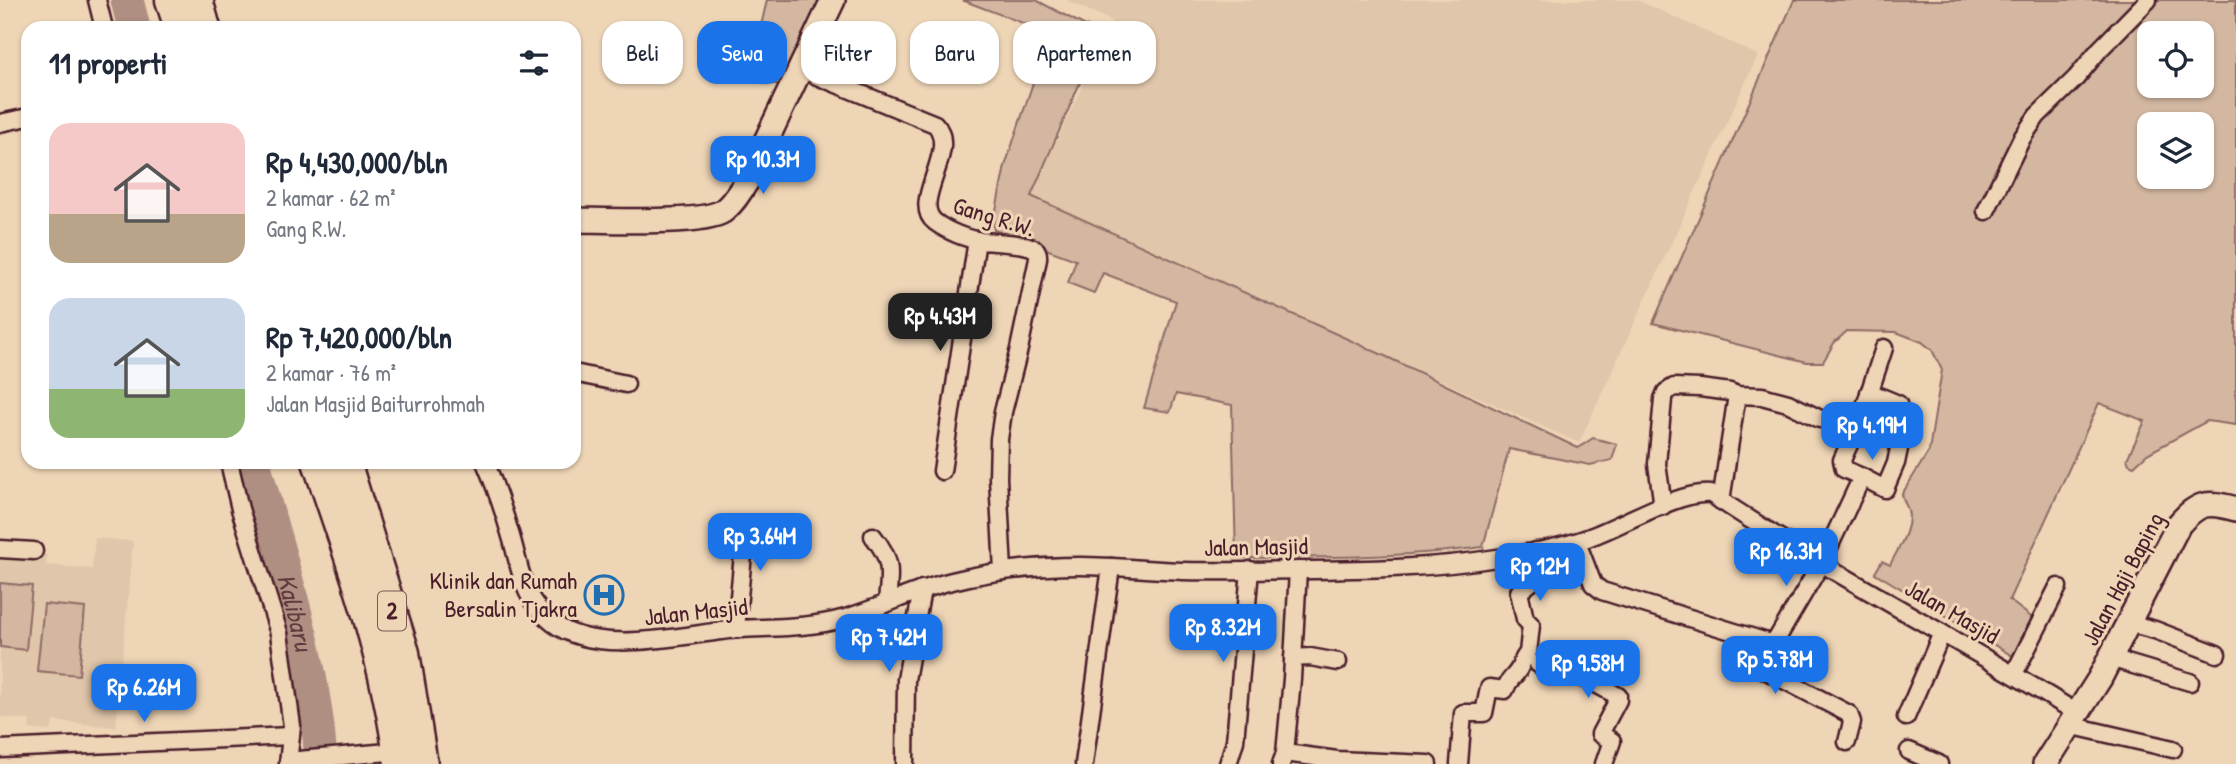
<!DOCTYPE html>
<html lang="id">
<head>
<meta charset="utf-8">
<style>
	:root { --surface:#fff; --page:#f6f6f7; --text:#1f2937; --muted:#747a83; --accent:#1a73e8 }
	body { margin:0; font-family:"Patrick Hand",sans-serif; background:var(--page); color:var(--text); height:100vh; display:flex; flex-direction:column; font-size:26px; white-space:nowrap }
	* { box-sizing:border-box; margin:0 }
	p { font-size:23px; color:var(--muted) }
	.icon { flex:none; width:38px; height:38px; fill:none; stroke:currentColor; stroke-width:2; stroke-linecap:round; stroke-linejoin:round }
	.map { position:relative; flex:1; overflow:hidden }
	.side { position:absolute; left:21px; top:21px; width:560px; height:448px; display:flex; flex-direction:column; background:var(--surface); border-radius:21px; box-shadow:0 2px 5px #0004 }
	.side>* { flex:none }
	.top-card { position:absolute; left:602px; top:21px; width:665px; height:63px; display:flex; gap:14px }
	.buttons { position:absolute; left:2137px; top:21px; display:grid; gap:14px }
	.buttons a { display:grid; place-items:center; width:77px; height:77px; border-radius:14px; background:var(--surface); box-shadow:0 2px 5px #0004; font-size:35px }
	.price { position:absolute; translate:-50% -60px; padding:0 16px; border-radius:14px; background:var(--accent); color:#fff; font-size:23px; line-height:46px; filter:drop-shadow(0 2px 4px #0008) }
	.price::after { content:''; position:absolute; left:50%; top:42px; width:21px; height:16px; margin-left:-10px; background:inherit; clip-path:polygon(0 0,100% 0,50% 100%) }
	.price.current { background:#222; color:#fff }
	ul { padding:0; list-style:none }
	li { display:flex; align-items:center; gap:21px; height:175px; padding:0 28px }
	li span { display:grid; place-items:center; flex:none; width:196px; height:140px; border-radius:21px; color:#555 }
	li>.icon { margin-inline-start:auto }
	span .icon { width:84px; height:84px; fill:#fffc; stroke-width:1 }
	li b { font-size:30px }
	h2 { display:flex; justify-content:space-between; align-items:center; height:84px; padding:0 28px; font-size:30px }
	.pill { padding:0 24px; border-radius:21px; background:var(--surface); box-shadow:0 2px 5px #0004; font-size:24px; line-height:63px }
	.pill.current { background:var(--accent); color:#fff }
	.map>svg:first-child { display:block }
</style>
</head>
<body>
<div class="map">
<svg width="2236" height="764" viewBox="0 0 2236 764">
	<rect width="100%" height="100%" fill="#eed5b6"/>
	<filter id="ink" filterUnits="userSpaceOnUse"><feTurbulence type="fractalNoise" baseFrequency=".0143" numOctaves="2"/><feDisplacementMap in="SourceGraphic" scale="14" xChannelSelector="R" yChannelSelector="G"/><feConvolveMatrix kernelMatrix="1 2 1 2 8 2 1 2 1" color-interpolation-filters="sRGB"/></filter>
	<g filter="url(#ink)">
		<!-- built -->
		<g fill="#e0c6aa">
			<polygon points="1066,0 1637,0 1758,55 1579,443 1032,195 1112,21"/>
			<polygon points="95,538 133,541 116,727 53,721 51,731 29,729 30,720 0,717 0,552 47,555 46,565 92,569"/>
		</g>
		<!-- green -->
		<g fill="#d3b7a0" stroke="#8e6b66" stroke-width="2" fill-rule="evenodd">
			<polygon points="767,0 825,0 785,84 765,84 713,51 709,37 717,31 760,30"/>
			<path d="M 962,0 L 1036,0 L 1101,34 L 1031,196 L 1385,356 L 1578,448 L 1593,438 L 1617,444 L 1612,460 L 1590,465 L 1509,449 L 1483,547 C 1401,558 1319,557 1236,558 L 1232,405 L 1176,394 L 1170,412 L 1144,408 L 1176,301 L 1103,273 L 1094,293 L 1068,283 L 1076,260 L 994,230 L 993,225 L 1005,166 L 1048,38 L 1044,31 Z"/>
			<path d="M 1794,0 L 2236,0 L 2236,425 L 2207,421 L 2147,454 L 2134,466 L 2129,464 L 2127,459 L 2145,421 L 2099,403 L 2009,600 L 2035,620 L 2016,658 L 1875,573 L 1882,561 L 1890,565 C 1897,550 1913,528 1908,510 C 1906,504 1903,501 1902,494 L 1929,451 L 1942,370 L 1932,350 L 1922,342 L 1896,332 L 1847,331 L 1834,343 L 1823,362 L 1807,362 L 1653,323 ZM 2149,33 L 2202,33 L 2202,86 L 2149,86 ZM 2149,124 L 2202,124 L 2202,177 L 2149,177 Z"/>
			<polygon points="0,583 32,586 26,650 0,647"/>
			<polygon points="44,604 85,608 79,675 37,671"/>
		</g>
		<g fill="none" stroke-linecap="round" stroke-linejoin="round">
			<!-- river -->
			<g stroke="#af8f81" stroke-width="33">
				<polyline points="127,0 134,28"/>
				<path id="s1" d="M 254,462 C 280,561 316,662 321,764"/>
			</g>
			<!-- street casing -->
			<g stroke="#4a1f2b" stroke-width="21">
				<g id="street">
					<polyline points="97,0 104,28"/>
					<path d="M 800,69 L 935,124 C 960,150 909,202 935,222 C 947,231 966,239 981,241 C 993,242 1026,243 1035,249 C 1039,252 1038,255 1038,259 L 1019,349 L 1003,412 L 999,439 L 998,478 L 1003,571"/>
					<polyline points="0,123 28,117"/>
					<polyline points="1986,211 2022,138 2037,116 2076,78 2099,50 2148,0"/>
					<polyline points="574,373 626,384"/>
					<polyline points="229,462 240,509 279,633 292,726 288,764"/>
					<path d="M 485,462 C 495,485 503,509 510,533 C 521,568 521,599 553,623 C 599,658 687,633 740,629 C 774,627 809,628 842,619 C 880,608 914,590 952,581 C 993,571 1038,566 1080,566 C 1115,566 1149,570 1183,571 C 1226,572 1270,570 1313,570 C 1375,569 1435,568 1497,558 C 1528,553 1561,548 1590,537 C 1624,525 1678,491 1711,494 C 1829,573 1956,638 2077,713"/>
					<polyline points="942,471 977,240"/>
					<polyline points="1862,477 1885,489 1896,463 1901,439 1892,436 1892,432 1899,408 1898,404 1869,392"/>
					<polyline points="1721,501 1737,395"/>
					<polyline points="1663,506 1657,464 1663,399 1666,392 1674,387 1700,388 1730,392 1737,395 1762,396 1788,403 1820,419"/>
					<path d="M 873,536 C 893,561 890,571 887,602"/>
					<polyline points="1577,542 1593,584 1602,591 1767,642"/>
					<polyline points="0,549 34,551"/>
					<polyline points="2128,623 2155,630 2217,654"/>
					<polyline points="736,629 745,533"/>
					<polyline points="1767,642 1775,642 1822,562 1862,477 1844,469 1842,460 1861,418 1884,348"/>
					<polyline points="1767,642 1763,659 1763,669 1849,714 1852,722 1847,742"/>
					<polyline points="1293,658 1310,657 1338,662"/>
					<polyline points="2110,658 2190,682"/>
					<polyline points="1538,664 1589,680 1618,696 1618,700 1600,734 1612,741 1604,764"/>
					<polyline points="2014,674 2058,587"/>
					<polyline points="1906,717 1942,633"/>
					<polyline points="2069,725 2173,749"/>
					<polyline points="0,749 290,736"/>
					<polyline points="1909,751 1939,764"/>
					<polyline points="1285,753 1337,760 1428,764"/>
					<polyline points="288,761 399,751"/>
					<polyline points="905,764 906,680 922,589"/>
					<polyline points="1084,764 1111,567"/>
					<polyline points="1228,764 1235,741 1250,570"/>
					<polyline points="1281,764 1285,753 1292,679 1298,570"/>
					<path d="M 1459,764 L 1463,713 L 1484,713 L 1489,688 L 1505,690 C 1509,678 1513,679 1519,669 C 1522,663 1523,658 1528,653 L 1531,625 L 1525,619 L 1519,592 L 1534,580 L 1535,551"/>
				</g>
			</g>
			<!-- secondary casing -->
			<g stroke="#4a1f2b" stroke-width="28">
				<g id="secondary">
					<path d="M 574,220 C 602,220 703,225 723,211 C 733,204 740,191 747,181 L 833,0"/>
					<path d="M 2045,764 L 2100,678 L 2179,524 C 2199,502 2207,501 2236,509"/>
				</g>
			</g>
			<!-- highway casing -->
			<g stroke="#4a1f2b" stroke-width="35">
				<g id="highway">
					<polyline points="171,0 180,28"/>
					<polyline points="197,0 205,28"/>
					<path d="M 318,462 C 352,561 387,659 400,764"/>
					<polyline points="345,462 404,653 422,764"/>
				</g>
			</g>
			<!-- street -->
			<use href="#street" stroke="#eed5b6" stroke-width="16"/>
			<!-- secondary -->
			<use href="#secondary" stroke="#eed5b6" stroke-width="23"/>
			<!-- highway -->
			<use href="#highway" stroke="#eed5b6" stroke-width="30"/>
		</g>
	</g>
	<!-- icons -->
	<defs>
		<g id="hospital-ring" transform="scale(2.0125)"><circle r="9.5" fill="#eed5b6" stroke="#1f6fb2" stroke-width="1.5"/><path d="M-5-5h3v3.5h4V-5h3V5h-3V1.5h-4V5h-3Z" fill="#1f6fb2"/></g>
	</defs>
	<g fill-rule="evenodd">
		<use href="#hospital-ring" x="604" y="595"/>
	</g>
	<g text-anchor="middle" stroke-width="6" stroke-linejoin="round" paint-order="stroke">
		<!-- shield labels -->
		<rect fill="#eed5b6" stroke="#7b5655" stroke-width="2" x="378" y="591.5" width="28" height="39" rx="5"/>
		<g font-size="23" font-weight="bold" fill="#4a1f2b">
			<text x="392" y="619">2</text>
		</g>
		<!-- street labels -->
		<g font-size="24" fill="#4a1f2b" stroke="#eed5b6">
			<text transform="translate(994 217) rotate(17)" y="8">Gang R.W.</text>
			<text transform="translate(1256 547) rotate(-1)" y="8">Jalan Masjid</text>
			<text transform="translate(2123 579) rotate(-62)" y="8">Jalan Haji Baping</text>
			<text transform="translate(696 612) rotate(-6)" y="8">Jalan Masjid</text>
			<text transform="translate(1952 612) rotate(30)" y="8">Jalan Masjid</text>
		</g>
		<!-- poi labels -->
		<g font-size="24" fill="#4a1f2b" stroke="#eed5b6" text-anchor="end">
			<text x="577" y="589">Klinik dan Rumah<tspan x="577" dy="28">Bersalin Tjakra</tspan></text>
		</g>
		<!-- water labels -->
		<g font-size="26" font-style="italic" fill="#633b40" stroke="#eed5b6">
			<text dy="9" stroke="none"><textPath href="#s1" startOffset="156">Kalibaru</textPath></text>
		</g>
	</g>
</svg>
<div class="buttons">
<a><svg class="icon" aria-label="locate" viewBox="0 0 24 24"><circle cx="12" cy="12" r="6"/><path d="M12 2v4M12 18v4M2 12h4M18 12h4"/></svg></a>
<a><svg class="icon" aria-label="layers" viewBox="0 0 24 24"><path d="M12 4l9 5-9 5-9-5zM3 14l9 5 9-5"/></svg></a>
</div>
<b class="price" style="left:763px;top:196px">Rp 10.3M</b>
<b class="price current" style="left:940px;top:353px">Rp 4.43M</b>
<b class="price" style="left:1872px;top:462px">Rp 4.19M</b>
<b class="price" style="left:760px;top:573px">Rp 3.64M</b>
<b class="price" style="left:1786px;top:588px">Rp 16.3M</b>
<b class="price" style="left:1540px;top:603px">Rp 12M</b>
<b class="price" style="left:1223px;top:664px">Rp 8.32M</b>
<b class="price" style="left:889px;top:674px">Rp 7.42M</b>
<b class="price" style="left:1775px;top:696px">Rp 5.78M</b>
<b class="price" style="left:1588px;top:700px">Rp 9.58M</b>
<b class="price" style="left:144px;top:724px">Rp 6.26M</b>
<div class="top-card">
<a class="pill">Beli</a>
<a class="pill current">Sewa</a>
<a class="pill">Filter</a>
<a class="pill">Baru</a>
<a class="pill">Apartemen</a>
</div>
<section class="side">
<h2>11 properti<svg class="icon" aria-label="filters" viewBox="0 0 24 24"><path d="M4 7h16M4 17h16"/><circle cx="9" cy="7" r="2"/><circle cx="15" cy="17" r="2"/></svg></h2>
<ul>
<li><span style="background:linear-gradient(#f6c9c9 65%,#b9a48a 0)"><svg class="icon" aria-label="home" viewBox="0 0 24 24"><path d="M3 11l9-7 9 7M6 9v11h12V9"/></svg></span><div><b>Rp 4,430,000/bln</b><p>2 kamar · 62 m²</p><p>Gang R.W.</p></div></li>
<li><span style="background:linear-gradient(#c9d6e8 65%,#8fb573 0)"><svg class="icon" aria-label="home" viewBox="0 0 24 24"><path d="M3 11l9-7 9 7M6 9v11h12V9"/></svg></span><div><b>Rp 7,420,000/bln</b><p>2 kamar · 76 m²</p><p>Jalan Masjid Baiturrohmah</p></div></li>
</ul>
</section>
</div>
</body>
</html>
